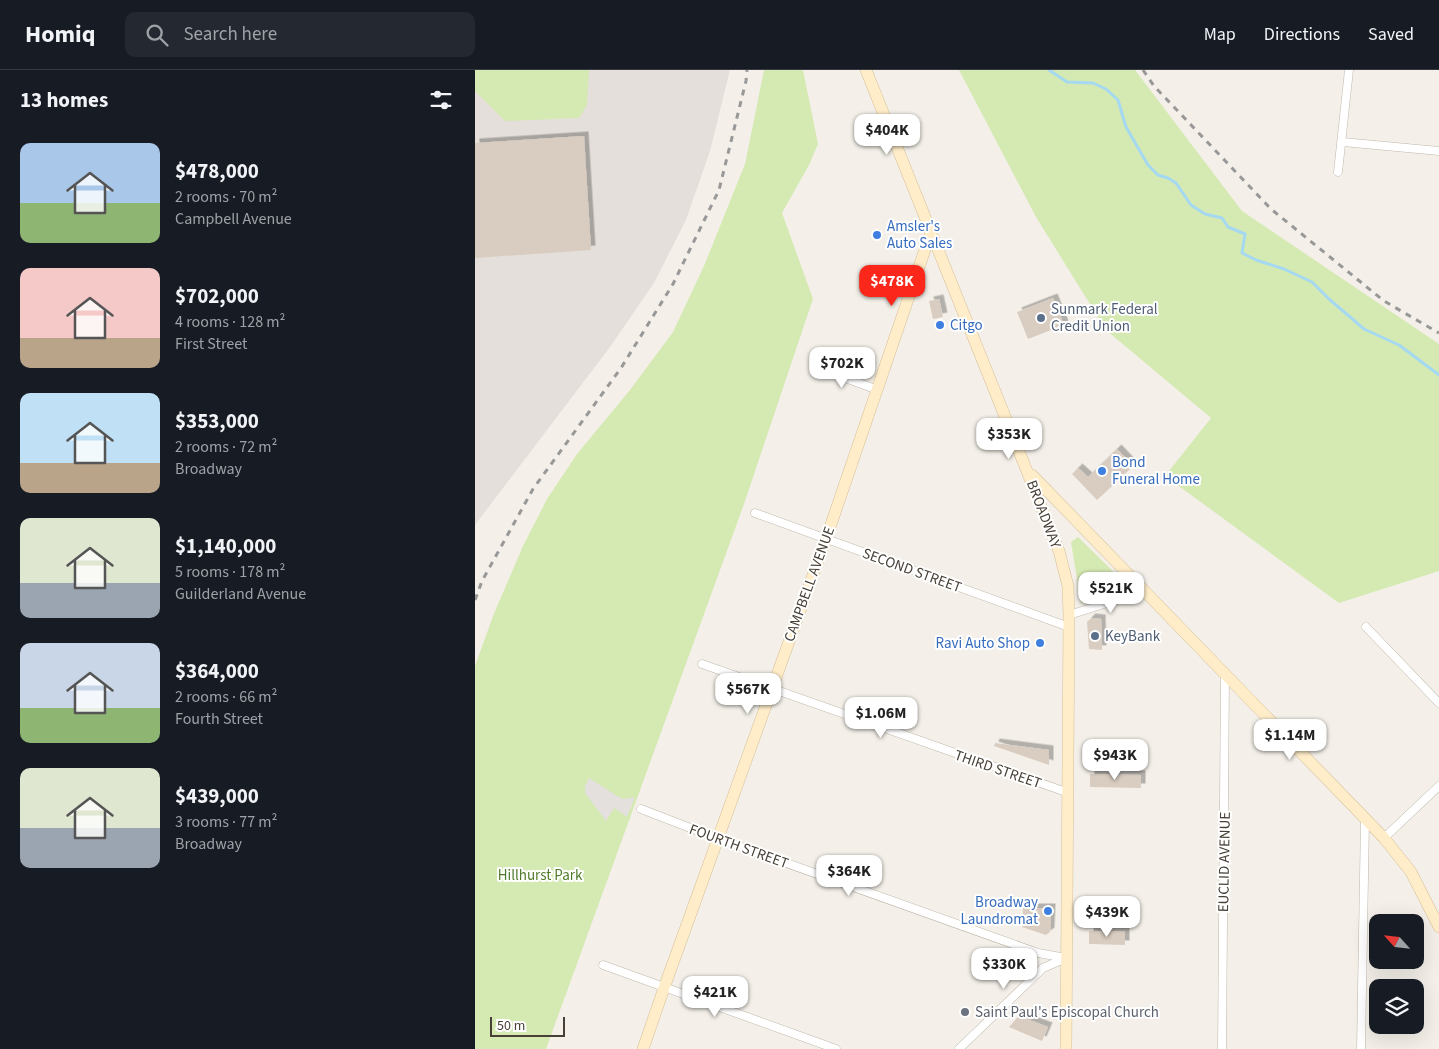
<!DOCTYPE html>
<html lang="en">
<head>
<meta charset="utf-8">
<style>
	:root { --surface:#171b24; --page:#242831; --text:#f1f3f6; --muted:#9ea1a6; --line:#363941; --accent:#fb271a }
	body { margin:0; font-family:"Source Sans 3",sans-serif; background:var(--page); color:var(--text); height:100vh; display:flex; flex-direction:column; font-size:19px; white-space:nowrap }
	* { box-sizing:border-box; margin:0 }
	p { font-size:16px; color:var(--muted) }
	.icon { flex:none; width:28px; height:28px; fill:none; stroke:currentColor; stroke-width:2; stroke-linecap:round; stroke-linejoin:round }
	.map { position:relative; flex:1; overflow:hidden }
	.panel { display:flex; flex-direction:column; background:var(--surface); width:475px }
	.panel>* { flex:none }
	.needle { width:32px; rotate:297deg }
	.controls { position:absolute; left:894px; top:844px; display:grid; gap:10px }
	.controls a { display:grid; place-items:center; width:55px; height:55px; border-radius:10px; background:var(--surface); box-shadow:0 5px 20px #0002; font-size:25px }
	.scale { position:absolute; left:15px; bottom:12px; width:75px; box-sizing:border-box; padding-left:5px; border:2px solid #484037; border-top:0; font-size:14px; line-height:18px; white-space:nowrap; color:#484037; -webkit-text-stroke:4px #fff; paint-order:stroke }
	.price { position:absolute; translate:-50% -42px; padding:0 11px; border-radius:10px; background:#fff; color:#222; font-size:16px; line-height:32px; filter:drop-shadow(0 1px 2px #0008) }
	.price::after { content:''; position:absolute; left:50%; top:30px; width:15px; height:11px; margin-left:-8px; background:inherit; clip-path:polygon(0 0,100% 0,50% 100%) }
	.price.selected { background:var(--accent); color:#fff }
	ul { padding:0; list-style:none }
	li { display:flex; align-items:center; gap:15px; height:125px; padding:0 20px }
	li span { display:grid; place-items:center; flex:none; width:140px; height:100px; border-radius:10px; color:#555 }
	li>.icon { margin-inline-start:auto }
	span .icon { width:60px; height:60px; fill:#fffc; stroke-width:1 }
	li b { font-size:21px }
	h2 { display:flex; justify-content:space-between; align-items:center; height:60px; padding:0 20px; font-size:21px }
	header { display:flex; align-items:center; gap:30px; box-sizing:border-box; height:70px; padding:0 25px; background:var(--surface); border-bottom:1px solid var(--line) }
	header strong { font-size:24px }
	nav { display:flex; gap:28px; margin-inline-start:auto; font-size:18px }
	.search { width:350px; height:45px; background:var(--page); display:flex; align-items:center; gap:12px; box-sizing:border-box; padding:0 18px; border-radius:10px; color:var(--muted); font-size:19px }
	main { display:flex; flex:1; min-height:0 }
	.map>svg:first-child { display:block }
</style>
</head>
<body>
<header>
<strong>Homiq</strong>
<div class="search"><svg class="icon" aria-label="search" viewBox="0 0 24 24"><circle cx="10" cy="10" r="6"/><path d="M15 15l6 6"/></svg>Search here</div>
<nav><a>Map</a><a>Directions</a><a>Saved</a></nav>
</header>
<main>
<section class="panel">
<h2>13 homes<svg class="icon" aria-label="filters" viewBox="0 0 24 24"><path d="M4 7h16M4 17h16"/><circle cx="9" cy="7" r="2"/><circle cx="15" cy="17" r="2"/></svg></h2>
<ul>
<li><span style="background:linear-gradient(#a9c7e8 60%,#8fb573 0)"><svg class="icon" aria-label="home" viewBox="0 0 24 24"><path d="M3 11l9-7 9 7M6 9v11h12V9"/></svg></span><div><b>$478,000</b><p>2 rooms · 70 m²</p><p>Campbell Avenue</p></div></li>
<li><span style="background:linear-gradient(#f6c9c9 70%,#b9a48a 0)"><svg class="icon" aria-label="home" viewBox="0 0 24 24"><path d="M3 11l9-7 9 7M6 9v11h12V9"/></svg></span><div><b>$702,000</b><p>4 rooms · 128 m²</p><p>First Street</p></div></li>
<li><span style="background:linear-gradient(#bfe0f5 70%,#b9a48a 0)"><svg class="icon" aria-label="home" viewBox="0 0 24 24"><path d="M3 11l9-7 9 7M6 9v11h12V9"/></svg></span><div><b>$353,000</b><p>2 rooms · 72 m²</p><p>Broadway</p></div></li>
<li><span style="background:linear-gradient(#dfe7d0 65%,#9aa5b1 0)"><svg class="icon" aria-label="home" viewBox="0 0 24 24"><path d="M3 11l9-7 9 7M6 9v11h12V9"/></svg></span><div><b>$1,140,000</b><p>5 rooms · 178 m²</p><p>Guilderland Avenue</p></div></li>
<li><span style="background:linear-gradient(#c9d6e8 65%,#8fb573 0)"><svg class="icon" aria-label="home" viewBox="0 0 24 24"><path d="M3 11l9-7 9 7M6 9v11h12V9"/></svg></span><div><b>$364,000</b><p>2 rooms · 66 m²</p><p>Fourth Street</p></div></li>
<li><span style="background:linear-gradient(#dfe7d0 60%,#9aa5b1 0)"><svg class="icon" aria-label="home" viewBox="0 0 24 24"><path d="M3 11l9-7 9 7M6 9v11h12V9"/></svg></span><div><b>$439,000</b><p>3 rooms · 77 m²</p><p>Broadway</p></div></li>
</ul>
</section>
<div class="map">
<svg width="964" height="979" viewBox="0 0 964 979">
	<defs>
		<filter id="shadow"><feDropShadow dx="4.5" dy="-4.5" stdDeviation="0" flood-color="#0004"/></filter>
	</defs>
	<rect width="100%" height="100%" fill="#f4f0e9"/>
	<!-- industrial -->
	<polygon fill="#e4dfda" points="0,0 255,0 235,81 211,150 179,213 135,277 0,455"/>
	<!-- green -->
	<g fill="#d5e9b2">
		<polygon points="0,0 114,0 112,35 104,48 30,51 0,21"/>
		<polygon points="289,0 328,0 343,74 334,95 307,143 338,229 269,434 71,979 0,979 0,596 18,546 48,476 72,429 102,384 155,320 198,262 229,196 270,94"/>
		<polygon points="484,0 660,0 767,141 964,274 964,501 864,533 690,406 736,348 631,260 561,147"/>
		<polygon points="603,467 655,518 606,533 596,472"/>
	</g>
	<!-- parking -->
	<polygon fill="#e3e0dd" points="114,708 144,727 148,729 160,727 152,747 139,738 131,751 110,723 110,716"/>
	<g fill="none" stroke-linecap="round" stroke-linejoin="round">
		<!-- stream -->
		<polyline stroke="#a5d9f1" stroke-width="3" points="574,0 592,12 618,13 631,19 643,30 651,57 673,95 683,105 693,108 701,113 716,135 730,144 747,148 753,157 770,164 767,183 781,190 809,199 837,212 854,229 889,259 924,275 964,305"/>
	</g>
	<!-- building -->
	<g fill="#d9cdc1" filter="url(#shadow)">
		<polygon points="109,66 116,180 0,188 0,73"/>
		<polygon points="578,228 589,255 553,269 542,242"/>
		<polygon points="464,229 468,247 458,249 454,231"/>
		<polygon points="642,379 658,396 622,430 597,404 603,398 613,407"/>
		<polygon points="616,548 626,549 627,580 614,579 612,552"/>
		<polygon points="520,673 574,680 574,695 519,676"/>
		<polygon points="615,704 666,705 666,718 615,717"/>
		<polygon points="548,838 576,838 575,862 571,865 547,857"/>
		<polygon points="614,861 650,861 650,875 614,874"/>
		<polygon points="544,946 573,957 567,971 534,957"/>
	</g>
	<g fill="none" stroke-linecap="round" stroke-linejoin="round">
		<!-- street casing -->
		<g stroke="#c0b7ab" stroke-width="9">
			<g id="street">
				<polyline points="868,72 964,81"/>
				<polyline points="863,102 874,0"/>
				<polyline points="340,297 403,320"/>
				<polyline points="280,443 594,557"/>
				<polyline points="594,545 670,521"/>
				<polyline points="891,557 964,633"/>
				<polyline points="227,594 594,723"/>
				<polyline points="166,739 244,769 563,883 591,888"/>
				<polyline points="909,768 964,716"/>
				<polyline points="128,895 361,979"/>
				<polyline points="484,979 568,898 591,888"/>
				<polyline points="747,979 750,605"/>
				<polyline points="886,979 890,750"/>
			</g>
		</g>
		<!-- secondary casing -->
		<g stroke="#d4bf99" stroke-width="12">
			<g id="secondary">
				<polyline points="391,0 584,481 593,516 594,545 591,979"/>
				<polyline points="557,405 909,768 936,802 964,857"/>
				<polyline points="168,979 189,918 351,469 456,162"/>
			</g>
		</g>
		<!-- street -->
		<use href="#street" stroke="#fff" stroke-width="8"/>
		<!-- secondary -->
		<use href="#secondary" stroke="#ffedc9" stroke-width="11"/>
		<!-- rail -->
		<g stroke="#989898" stroke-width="3" stroke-dasharray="6 6" stroke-linecap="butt">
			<polyline points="668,0 679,16 796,139 909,231 964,263"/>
			<polyline points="0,530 7,511 58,419 146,298 198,214 244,120 271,11 272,0"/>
		</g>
	</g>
	<!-- markers -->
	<g fill="#3f7fe0" stroke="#fff" stroke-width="2">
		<circle cx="402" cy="165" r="5"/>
		<circle cx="465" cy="255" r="5"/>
		<circle cx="627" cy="401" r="5"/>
		<circle cx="565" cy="573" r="5"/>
		<circle cx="573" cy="841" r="5"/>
	</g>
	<g fill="#5c6f8a" stroke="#fff" stroke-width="2">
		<circle cx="566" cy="248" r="5"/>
		<circle cx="620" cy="566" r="5"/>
	</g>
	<circle fill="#6b7280" stroke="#fff" stroke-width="2" cx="490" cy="942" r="5"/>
	<g text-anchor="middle" stroke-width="4" stroke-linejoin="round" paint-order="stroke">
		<!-- shop labels -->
		<g font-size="15" fill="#366cbe" stroke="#fff" text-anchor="start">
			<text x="412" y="161">Amsler's<tspan x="412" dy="17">Auto Sales</tspan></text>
			<text x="475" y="260">Citgo</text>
			<text x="637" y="397">Bond<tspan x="637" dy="17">Funeral Home</tspan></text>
			<text x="555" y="578" text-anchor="end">Ravi Auto Shop</text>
			<text x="563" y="837" text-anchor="end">Broadway<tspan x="563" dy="17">Laundromat</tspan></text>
		</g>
		<!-- service labels -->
		<g font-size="15" fill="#4e5e75" stroke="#fff" text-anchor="start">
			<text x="576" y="244">Sunmark Federal<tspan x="576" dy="17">Credit Union</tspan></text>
			<text x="630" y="571">KeyBank</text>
		</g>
		<!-- street labels -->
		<g font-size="15" fill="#484037" stroke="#fff">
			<text transform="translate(569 444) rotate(69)" y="5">BROADWAY</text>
			<text transform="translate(437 500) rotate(20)" y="5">SECOND STREET</text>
			<text transform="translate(334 514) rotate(-70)" y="5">CAMPBELL AVENUE</text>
			<text transform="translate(523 699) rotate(19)" y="5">THIRD STREET</text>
			<text transform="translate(264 776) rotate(20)" y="5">FOURTH STREET</text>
			<text transform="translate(749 792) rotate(-89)" y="5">EUCLID AVENUE</text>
		</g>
		<!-- park labels -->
		<g font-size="15" fill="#507b29" stroke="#fff">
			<text x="65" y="810">Hillhurst Park</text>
		</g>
		<!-- worship labels -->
		<g font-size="15" fill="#5b616d" stroke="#fff" text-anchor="start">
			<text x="500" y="947">Saint Paul's Episcopal Church</text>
		</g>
	</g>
</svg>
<div class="controls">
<a><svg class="needle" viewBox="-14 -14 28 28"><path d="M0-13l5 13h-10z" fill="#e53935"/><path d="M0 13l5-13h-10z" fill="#9ea1a6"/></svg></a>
<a><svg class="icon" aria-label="layers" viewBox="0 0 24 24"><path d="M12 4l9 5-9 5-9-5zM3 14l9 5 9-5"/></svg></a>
</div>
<div class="scale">50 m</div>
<b class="price" style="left:412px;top:86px">$404K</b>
<b class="price selected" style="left:417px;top:237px">$478K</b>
<b class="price" style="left:367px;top:319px">$702K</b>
<b class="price" style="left:534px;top:390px">$353K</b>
<b class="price" style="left:636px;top:544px">$521K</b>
<b class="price" style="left:273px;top:645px">$567K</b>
<b class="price" style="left:406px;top:669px">$1.06M</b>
<b class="price" style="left:815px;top:691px">$1.14M</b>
<b class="price" style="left:640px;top:711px">$943K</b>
<b class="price" style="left:374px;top:827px">$364K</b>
<b class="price" style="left:632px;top:868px">$439K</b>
<b class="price" style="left:529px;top:920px">$330K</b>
<b class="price" style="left:240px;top:948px">$421K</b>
</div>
</main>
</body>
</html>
